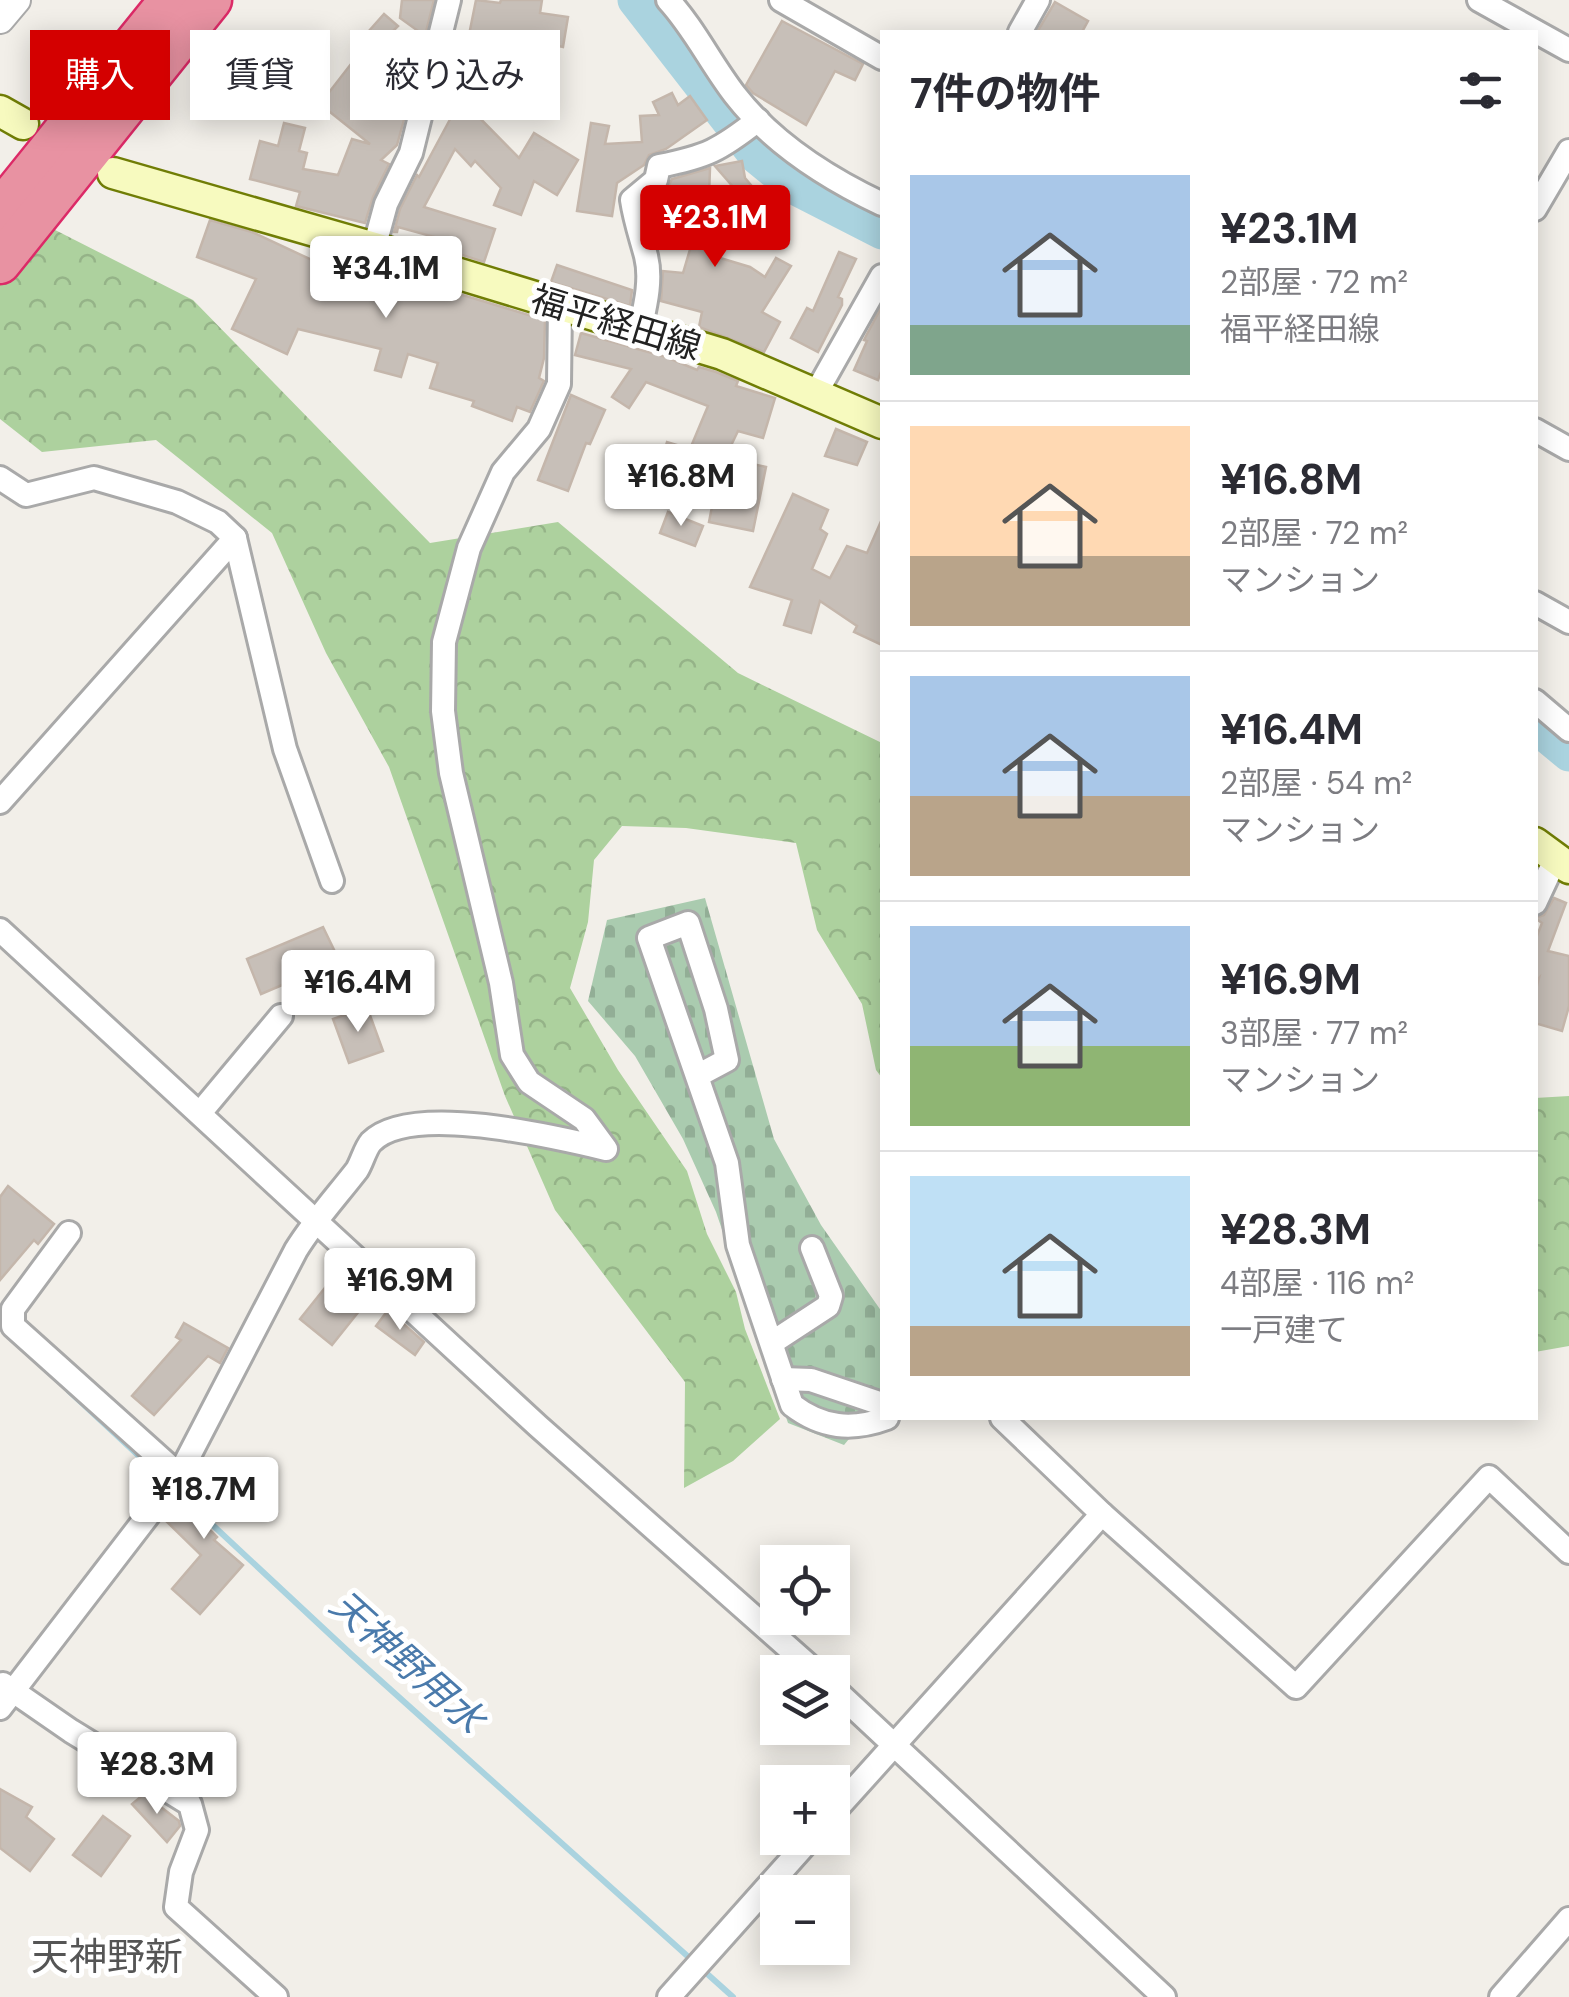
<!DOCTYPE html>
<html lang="ja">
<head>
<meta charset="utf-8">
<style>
	:root { --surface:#fff; --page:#f7f7f7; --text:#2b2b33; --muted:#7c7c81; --line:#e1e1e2; --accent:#d40000 }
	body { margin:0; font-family:"DM Sans","Noto Sans JP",sans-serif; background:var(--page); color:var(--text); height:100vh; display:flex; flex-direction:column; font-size:38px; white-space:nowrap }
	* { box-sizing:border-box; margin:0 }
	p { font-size:32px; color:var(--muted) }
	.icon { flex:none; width:55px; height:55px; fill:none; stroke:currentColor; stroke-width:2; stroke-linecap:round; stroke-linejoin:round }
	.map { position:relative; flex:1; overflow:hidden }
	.panel { position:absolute; left:880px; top:30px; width:658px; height:1390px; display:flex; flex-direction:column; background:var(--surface); border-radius:0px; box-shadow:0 5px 25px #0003 }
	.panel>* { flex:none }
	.top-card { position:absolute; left:30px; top:30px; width:700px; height:90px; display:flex; gap:20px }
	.tools { position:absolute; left:760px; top:1545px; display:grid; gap:20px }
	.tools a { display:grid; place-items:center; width:90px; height:90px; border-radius:0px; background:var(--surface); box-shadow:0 5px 25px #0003; font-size:50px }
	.price { position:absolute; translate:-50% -85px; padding:0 22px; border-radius:10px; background:#fff; color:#222; font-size:32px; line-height:65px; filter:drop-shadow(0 2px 5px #0008) }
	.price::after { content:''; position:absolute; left:50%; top:60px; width:30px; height:22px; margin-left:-15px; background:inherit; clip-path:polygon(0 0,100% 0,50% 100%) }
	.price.current { background:var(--accent); color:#fff }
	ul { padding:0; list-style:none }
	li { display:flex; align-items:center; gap:30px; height:250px; padding:0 30px }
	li+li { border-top:2px solid var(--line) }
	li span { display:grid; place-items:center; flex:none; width:280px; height:200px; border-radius:0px; color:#555 }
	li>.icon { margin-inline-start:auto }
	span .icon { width:120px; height:120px; fill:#fffc; stroke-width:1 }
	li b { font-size:42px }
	h2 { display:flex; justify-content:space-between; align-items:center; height:120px; padding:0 30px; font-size:42px }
	.pill { padding:0 35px; border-radius:0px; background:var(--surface); box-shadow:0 5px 25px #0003; font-size:35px; line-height:90px }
	.pill.current { background:var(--accent); color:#fff }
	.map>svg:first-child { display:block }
</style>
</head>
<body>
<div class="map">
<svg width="1569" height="1997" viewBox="0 0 1569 1997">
	<defs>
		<pattern id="forest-crowns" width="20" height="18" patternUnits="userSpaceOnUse" patternTransform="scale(2.5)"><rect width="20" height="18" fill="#add19e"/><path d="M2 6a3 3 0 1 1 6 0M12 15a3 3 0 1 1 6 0" fill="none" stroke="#95b388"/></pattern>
		<pattern id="cemetery-stones" width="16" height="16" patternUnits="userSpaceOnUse" patternTransform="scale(2.5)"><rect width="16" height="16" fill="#aacbaf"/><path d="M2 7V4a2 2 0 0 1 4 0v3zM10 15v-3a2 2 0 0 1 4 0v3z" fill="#92ae96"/></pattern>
	</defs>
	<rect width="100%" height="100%" fill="#f2efe9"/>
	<!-- forest -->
	<g fill="url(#forest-crowns)">
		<polygon points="0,202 193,300 430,543 558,522 738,673 882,743 882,1078 876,1070 862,1004 817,930 796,843 686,828 622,826 594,860 588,922 570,988 618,1070 687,1171 707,1234 736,1292 745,1329 780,1419 733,1461 684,1488 685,1382 555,1210 505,1096 389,767 326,653 272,533 156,440 42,452 0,419"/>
		<polygon points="1569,1096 1569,1346 1535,1352 1535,1098"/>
	</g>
	<!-- cemetery -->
	<polygon fill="url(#cemetery-stones)" points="705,898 774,1139 821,1225 882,1312 882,1399 844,1445 788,1423 716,1212 683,1139 635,1056 588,1001 607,920"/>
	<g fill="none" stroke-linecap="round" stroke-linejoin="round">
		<!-- stream -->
		<g stroke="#aad3df" stroke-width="6">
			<polyline points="69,1391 166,1481"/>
			<polyline points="204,1517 352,1655 733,1997"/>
		</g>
		<!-- river -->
		<g stroke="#aad3df" stroke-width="35">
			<polyline points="635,0 757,157 794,187 882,232"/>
			<polyline points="1535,726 1569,754"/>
		</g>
	</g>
	<!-- building -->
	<g fill="#c7bfb8" stroke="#c4b6ab" stroke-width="2.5">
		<polygon points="402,0 434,0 425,36 400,18"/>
		<polygon points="476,0 500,3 501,0 542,0 540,13 568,17 563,47 559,46 549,103 495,93 496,90 451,56 460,34 468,40"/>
		<polygon points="1055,2 1088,21 1082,32 1037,32"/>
		<polygon points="384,14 398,26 394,30 420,56 410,96 379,87 405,116 397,145 381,160 389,164 373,197 365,223 296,206 300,192 250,179 260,141 278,146 284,123 305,128 299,151 307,153 303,169 338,175 352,139 370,144 320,104 358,55 352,50"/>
		<polygon points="782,21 863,64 855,80 835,71 806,125 753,93 746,85"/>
		<polygon points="672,93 678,105 690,96 707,120 666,149 649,155 644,165 617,183 612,216 577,211 591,123 609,126 605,144 642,142 640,116 659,115 653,102"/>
		<polygon points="461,99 519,158 534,133 578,160 557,195 534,181 521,215 494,205 501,188 475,161 471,166 455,149 424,207 495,229 484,262 450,251 453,242 398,227 397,232 394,232 400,209 417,175 419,177"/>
		<polygon points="742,161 745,178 773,211 762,220 715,166"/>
		<polygon points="710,168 707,254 750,267 765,277 776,258 791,266 762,312 780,322 764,352 699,327 702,312 661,301 663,271 683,273 694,236 656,235 657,199 666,191 672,179"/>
		<polygon points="210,220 252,232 329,268 331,263 383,286 387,272 545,320 544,358 539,378 544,381 530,412 517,407 512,421 472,406 474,401 430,388 438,363 408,354 401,377 375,370 381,349 298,329 287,354 232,329 256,279 197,257"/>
		<polygon points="839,252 856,259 838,297 842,299 842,305 818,352 791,338 807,308 813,311"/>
		<polygon points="557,265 632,290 630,306 551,282"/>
		<polygon points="882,306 882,369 878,380 854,370 867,341 864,340 867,334"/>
		<polygon points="581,333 666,357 697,370 699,367 716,372 738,381 736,386 775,398 763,438 738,431 725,458 766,467 753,531 709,522 718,476 681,464 675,506 647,502 653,461 661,462 667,442 690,449 708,406 646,382 629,408 612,397 631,369 575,355"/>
		<polygon points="571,395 605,410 590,444 586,443 568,491 538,480"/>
		<polygon points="836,429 867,442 857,465 825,456"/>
		<polygon points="793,494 828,510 820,529 827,534 812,569 830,578 847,546 867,553 882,519 882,645 854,632 857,626 820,601 811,633 784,625 792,600 750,587"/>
		<polygon points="668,512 703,526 695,546 660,533"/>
		<polygon points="1554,898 1566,903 1548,951 1569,956 1569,1006 1562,1031 1535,1023 1535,993 1539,978 1535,982 1535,941 1542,923 1535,918 1544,915"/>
		<polygon points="323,927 336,954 305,968 308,974 261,994 247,959"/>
		<polygon points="367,1007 383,1051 349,1063 333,1019"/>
		<polygon points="8,1186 54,1224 38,1244 34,1240 0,1280 0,1197"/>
		<polygon points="332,1279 364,1305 332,1345 300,1319"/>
		<polygon points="388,1310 424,1342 415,1355 376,1326"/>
		<polygon points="184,1323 228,1348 220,1363 208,1356 154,1415 132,1396 181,1340 176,1337"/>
		<polygon points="212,1468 236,1490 205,1525 217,1537 214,1540 243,1565 200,1614 172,1589 201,1555 164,1519"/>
		<polygon points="0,1789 32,1807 26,1817 54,1839 30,1871 0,1848"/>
		<polygon points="144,1794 179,1821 180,1826 167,1842 132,1804"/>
		<polygon points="103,1816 130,1836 101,1876 73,1855"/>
	</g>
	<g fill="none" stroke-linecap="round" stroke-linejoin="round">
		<!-- minor casing -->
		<g stroke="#a9a9a9" stroke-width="28">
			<g id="minor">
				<path d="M 668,0 C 694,28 711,64 735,95 C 773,144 827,178 882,204"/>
				<polyline points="781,0 882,58"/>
				<polyline points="1479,0 1569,50"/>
				<polyline points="1020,32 1038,0"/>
				<polyline points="1535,209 1569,151"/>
				<polyline points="374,248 386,204 411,153 449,0"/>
				<path d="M 640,330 C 645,307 652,280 646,256 C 641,237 635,220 632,200 L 656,180 L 659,166 C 706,157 720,150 758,120"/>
				<polyline points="816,393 882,276"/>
				<polyline points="1535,430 1569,449"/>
				<polyline points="0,478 26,495 94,478 177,502 218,522 235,538 0,802"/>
				<polyline points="235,538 285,749 332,881"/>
				<polyline points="1535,603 1569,622"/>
				<polyline points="1535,701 1569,730"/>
				<polyline points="1535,903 1556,858"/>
				<polyline points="0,930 538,1426 816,1672"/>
				<path d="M 697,1076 L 727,1060 L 716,1009 L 688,923 L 649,938 L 727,1163 L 738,1245 L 792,1405 C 822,1428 852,1431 887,1418"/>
				<polyline points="200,1113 281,1016"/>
				<polyline points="69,1233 13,1309 13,1326 179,1475"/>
				<polyline points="773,1342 828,1306 831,1296 812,1248"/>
				<polyline points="783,1379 811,1380 882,1404"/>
				<polyline points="1002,1418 1102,1514"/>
				<polyline points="3,1684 71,1731 190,1804 197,1830 181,1872 176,1907 276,1997"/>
				<polyline points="832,1687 1164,1997"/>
				<path d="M 0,1708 L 179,1475 L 296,1250 C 314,1221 336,1197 357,1170 C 362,1162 365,1149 371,1142 C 410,1102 556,1137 606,1149 L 584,1119 L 529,1082 L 512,1055 L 501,983 L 451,773 L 443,711 L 444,642 L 469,548 L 503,472 L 539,429 L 559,384 L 560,306"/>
				<polyline points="832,1814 1102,1514 1296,1687 1489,1477 1569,1552"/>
				<polyline points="669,1997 811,1838"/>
				<polyline points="1501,1997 1569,1919"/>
			</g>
		</g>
		<!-- tertiary casing -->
		<g stroke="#a9a9a9" stroke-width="32">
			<polyline id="tertiary" points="0,19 16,0"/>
		</g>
		<!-- secondary casing -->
		<g stroke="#707d05" stroke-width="35">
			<g id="secondary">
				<polyline points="0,111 23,124"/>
				<polyline points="113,173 374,248 722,354 882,423"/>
				<polyline points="1535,843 1569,868"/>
			</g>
		</g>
		<!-- motorway casing -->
		<g stroke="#dc2a67" stroke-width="45">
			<g id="motorway">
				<polyline points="0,211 170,0"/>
				<polyline points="0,263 211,0"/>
			</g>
		</g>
		<!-- minor -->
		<use href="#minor" stroke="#fff" stroke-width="22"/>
		<!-- tertiary -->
		<use href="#tertiary" stroke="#fff" stroke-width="28"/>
		<!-- secondary -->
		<use href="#secondary" stroke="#f7fabf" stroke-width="30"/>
		<!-- motorway -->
		<use href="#motorway" stroke="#e892a2" stroke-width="40"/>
	</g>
	<g text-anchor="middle" stroke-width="10" stroke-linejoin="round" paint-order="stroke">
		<!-- street labels -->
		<g font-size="35" fill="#222" stroke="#fff">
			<text transform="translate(616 323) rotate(17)" y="12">福平経田線</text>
		</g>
		<!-- water labels -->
		<g font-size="38" font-style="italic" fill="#4a7aab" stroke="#fff">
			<text transform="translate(407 1662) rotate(42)" y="13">天神野用水</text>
		</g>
		<!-- neighbourhood labels -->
		<g font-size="38" fill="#555" stroke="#fff">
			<text x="107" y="1970">天神野新</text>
		</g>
	</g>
</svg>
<div class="tools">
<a><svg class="icon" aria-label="locate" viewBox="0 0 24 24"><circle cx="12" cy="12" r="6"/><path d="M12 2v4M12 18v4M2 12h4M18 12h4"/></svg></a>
<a><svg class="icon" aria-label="layers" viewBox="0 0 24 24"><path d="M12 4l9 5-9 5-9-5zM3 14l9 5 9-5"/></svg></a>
<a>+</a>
<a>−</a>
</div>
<b class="price current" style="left:715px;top:270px">¥23.1M</b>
<b class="price" style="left:386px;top:321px">¥34.1M</b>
<b class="price" style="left:681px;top:529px">¥16.8M</b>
<b class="price" style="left:358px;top:1035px">¥16.4M</b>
<b class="price" style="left:400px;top:1333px">¥16.9M</b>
<b class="price" style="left:204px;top:1542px">¥18.7M</b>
<b class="price" style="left:157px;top:1817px">¥28.3M</b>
<div class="top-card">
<a class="pill current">購入</a>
<a class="pill">賃貸</a>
<a class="pill">絞り込み</a>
</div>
<section class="panel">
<h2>7件の物件<svg class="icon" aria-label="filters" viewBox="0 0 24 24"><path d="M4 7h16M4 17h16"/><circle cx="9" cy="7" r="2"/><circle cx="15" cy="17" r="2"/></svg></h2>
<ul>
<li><span style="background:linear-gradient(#a9c7e8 75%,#7fa58c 0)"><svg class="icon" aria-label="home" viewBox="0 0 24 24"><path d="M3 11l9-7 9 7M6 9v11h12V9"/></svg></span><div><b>¥23.1M</b><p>2部屋 · 72 m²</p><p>福平経田線</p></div></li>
<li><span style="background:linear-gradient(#ffd9b3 65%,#b9a48a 0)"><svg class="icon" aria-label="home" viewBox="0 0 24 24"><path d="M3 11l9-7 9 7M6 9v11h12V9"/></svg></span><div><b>¥16.8M</b><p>2部屋 · 72 m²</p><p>マンション</p></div></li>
<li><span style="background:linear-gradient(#a9c7e8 60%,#b9a48a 0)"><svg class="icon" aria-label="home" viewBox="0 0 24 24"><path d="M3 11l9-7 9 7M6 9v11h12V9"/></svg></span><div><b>¥16.4M</b><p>2部屋 · 54 m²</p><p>マンション</p></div></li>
<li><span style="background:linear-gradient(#a9c7e8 60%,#8fb573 0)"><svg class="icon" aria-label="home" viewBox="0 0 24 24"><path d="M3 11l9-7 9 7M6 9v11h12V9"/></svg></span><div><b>¥16.9M</b><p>3部屋 · 77 m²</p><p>マンション</p></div></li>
<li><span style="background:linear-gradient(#bfe0f5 75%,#b9a48a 0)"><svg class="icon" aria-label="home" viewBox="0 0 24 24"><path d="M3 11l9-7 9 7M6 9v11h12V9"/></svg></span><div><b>¥28.3M</b><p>4部屋 · 116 m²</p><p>一戸建て</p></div></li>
</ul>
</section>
</div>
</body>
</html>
